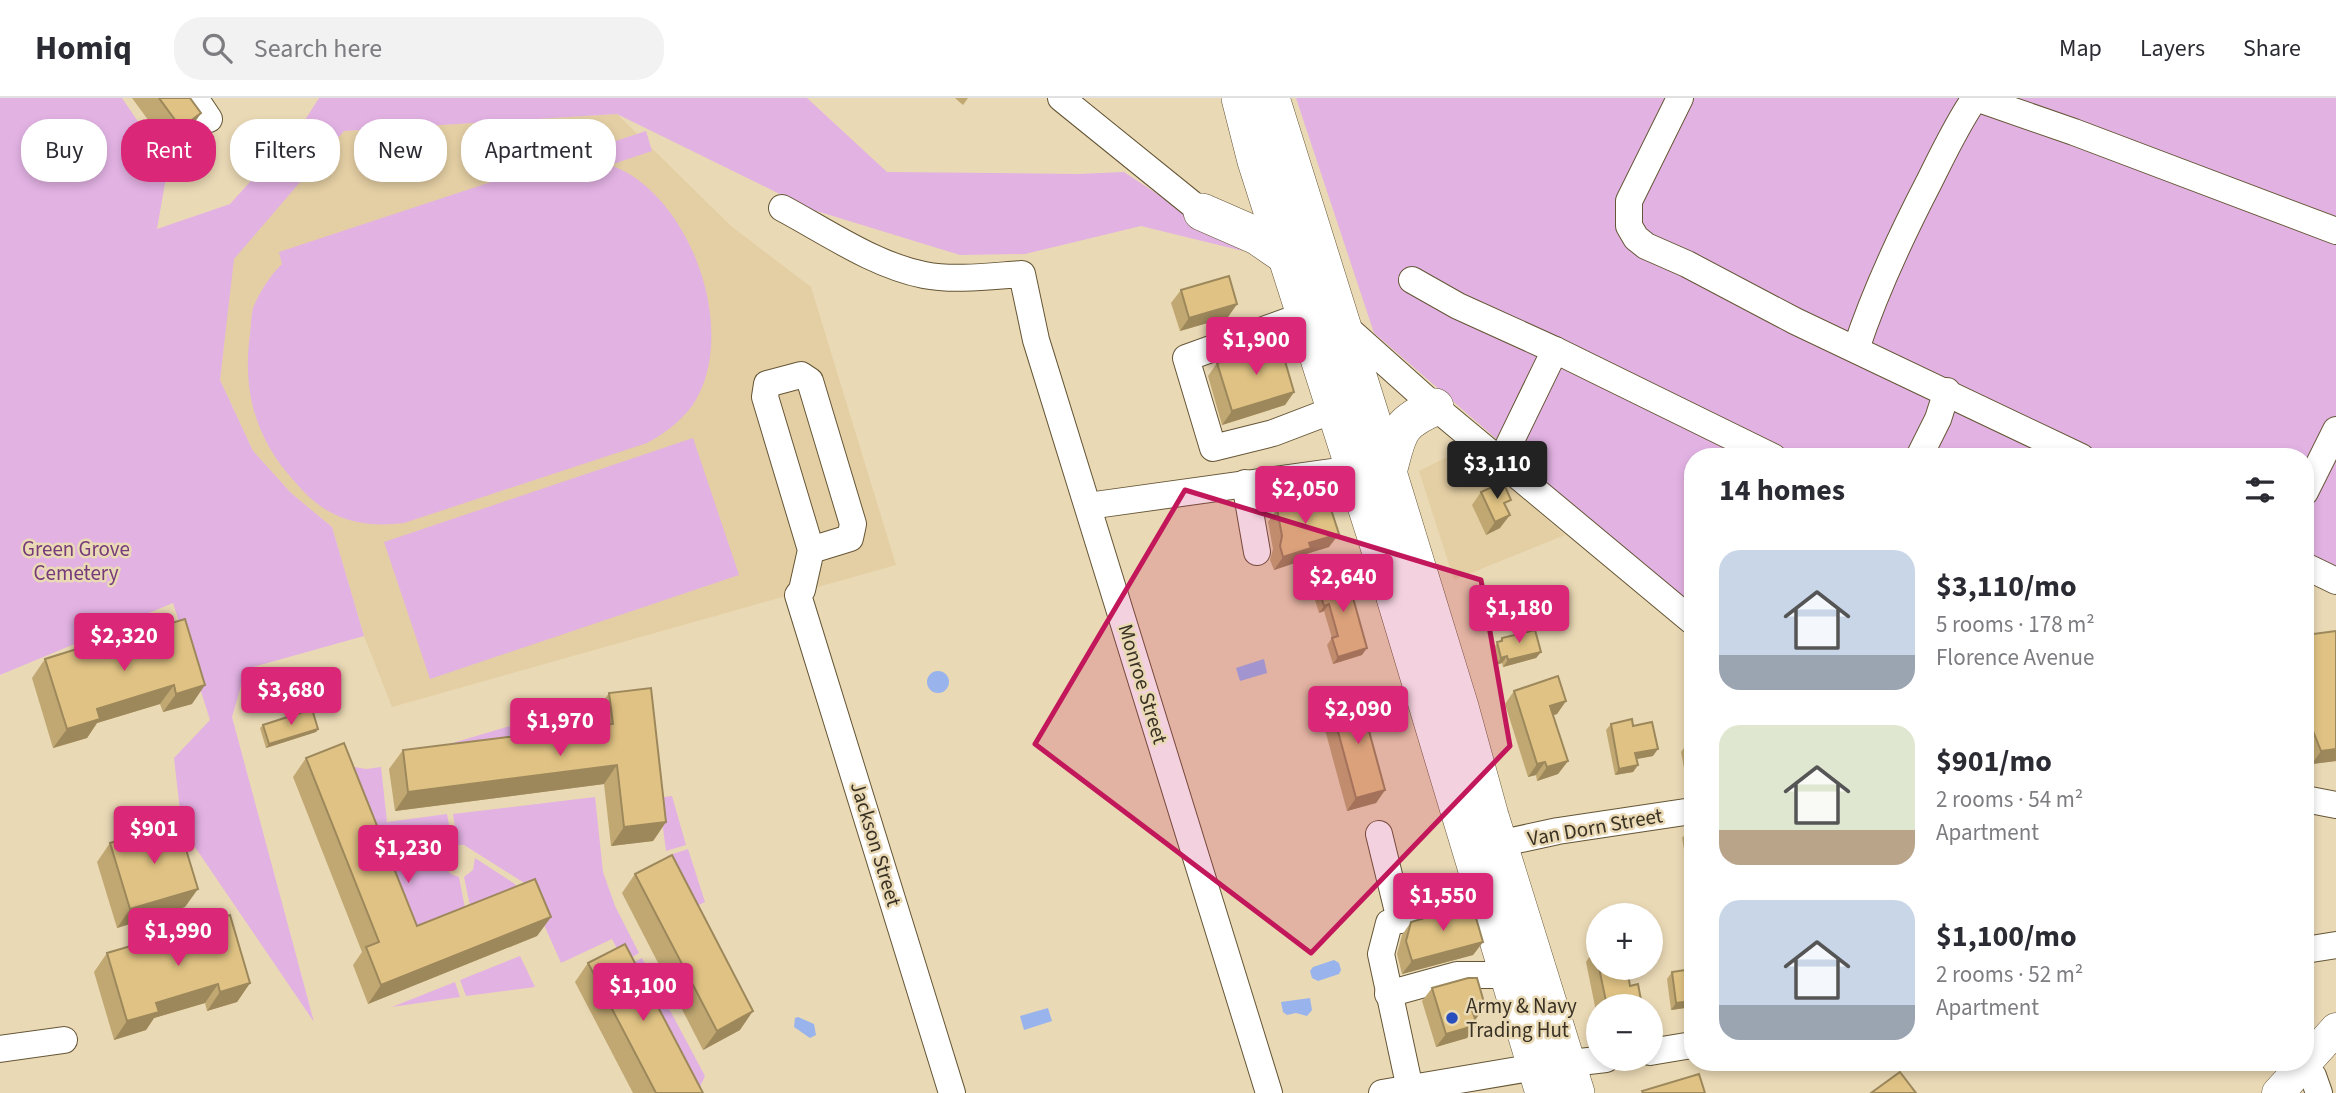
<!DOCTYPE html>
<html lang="en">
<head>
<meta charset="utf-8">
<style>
	:root { --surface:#fff; --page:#f2f2f3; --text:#2b2b33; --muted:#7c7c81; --line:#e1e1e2; --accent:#db2777 }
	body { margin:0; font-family:"Source Sans 3",sans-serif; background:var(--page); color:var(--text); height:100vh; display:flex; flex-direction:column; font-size:26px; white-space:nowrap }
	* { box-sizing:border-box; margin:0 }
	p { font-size:23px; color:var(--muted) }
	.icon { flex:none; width:38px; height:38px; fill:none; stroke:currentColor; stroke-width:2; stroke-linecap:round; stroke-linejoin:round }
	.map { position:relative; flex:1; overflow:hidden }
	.sheet { position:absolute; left:1684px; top:350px; width:630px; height:623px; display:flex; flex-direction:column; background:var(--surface); border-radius:28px; box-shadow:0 4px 10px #0003 }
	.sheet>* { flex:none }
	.hud { position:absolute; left:21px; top:21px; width:665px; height:63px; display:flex; gap:14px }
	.buttons { position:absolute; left:1586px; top:805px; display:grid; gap:14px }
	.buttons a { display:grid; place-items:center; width:77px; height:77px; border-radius:50%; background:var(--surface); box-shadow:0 4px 10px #0003; font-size:35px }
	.price { position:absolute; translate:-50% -60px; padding:0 16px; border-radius:7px; background:var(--accent); color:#fff; font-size:23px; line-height:46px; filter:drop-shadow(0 2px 4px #0008) }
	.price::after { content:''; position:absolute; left:50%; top:42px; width:21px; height:16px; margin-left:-10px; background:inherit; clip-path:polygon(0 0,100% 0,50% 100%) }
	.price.selected { background:#222; color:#fff }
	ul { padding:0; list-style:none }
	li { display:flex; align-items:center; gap:21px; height:175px; padding:0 35px }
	li span { display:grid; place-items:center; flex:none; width:196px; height:140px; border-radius:21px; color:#555 }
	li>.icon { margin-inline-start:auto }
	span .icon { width:84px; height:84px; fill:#fffc; stroke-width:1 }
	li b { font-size:30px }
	h2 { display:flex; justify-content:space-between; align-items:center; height:84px; padding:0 35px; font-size:30px }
	.chip { padding:0 24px; border-radius:28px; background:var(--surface); box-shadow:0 4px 10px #0003; font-size:24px; line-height:63px }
	.chip.selected { background:var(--accent); color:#fff }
	header { display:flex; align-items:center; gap:42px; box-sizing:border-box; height:98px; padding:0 35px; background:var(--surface); border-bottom:2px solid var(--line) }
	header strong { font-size:33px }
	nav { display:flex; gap:38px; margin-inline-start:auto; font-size:24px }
	.search { width:490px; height:63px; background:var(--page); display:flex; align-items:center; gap:18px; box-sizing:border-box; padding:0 24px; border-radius:28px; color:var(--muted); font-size:26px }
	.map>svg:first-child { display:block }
</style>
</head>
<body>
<header>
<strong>Homiq</strong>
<div class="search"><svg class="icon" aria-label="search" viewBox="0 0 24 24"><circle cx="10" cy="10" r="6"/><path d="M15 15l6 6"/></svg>Search here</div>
<nav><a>Map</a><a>Layers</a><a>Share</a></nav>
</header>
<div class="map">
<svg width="2336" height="995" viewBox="0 0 2336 995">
	<rect width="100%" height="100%" fill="#ead9b5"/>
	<!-- built -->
	<g fill="#e4cfa4">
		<polygon points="617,16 731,128 811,189 896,467 392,609 364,538 332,429 291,395 253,353 220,282 233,161 344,33"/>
		<polygon points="1465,350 1565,437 1454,482 1419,373"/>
	</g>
	<!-- green -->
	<g fill="#e2b2e3">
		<polygon points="0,0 122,0 168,68 157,131 230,106 303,25 319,0 807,0 887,74 1078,76 1124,74 1243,153 1141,128 1025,156 960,157 810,111 617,16 344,33 234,161 220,282 253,353 291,395 332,429 364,538 246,571 232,619 314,924 182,730 174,660 210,622 173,505 0,577"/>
		<polygon points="1296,0 2336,0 2336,487 2305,472 2305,359 1692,359 1692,510 1374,235"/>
		<path d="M 646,33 L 652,53 L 610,67 C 691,95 741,237 692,308 C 680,324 664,336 647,345 L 404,425 C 381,428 358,427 336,417 C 320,410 306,397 295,384 C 256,342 242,293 250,236 C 251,228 251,218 253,210 C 259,195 271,176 282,166 L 279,154 Z"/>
		<polygon points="693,340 739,477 430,581 384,444"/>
		<polygon points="584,605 588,637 526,644 524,623"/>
		<polygon points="517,626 521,644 412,657"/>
		<path d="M 349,668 L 366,671 L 381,669 L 387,724 L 447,716 L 453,748 L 444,760 C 446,772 448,776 459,779 L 465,810 L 410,832 Z"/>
		<polygon points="672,698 686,747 666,753 659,700"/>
		<polygon points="595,699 603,774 615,808 639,855 624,864 612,841 561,865 526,786 464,747 458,747 453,716"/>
		<polygon points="688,751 705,804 690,811 668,767 667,758"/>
		<polygon points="475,760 515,786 517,790 470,808 464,779 473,772"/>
		<polygon points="520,858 535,889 466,898 460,882"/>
		<polygon points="642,860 705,978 697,995 627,868"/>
		<polygon points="455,884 460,899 392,909"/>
	</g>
	<!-- water -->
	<g fill="#99b3ed">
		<polygon points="1264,561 1267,575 1240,583 1236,570"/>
		<circle cx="938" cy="584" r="11"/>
		<polygon points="1334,862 1339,865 1341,872 1339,876 1318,883 1312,880 1310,873 1313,869"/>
		<polygon points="1310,900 1312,912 1307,918 1296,915 1287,917 1283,914 1281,904"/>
		<polygon points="1048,910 1052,923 1024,932 1020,918"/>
		<polygon points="798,919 814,926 816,937 810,940 794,929 795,920"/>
	</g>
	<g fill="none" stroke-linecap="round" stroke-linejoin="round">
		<!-- minor casing -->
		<g stroke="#655636" stroke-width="28">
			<g id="minor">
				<polyline points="195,0 209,21"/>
				<polyline points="1061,0 1202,114"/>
				<polyline points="1680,0 1629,103 1629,128 1636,140 1646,148 1687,166 1795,223 2081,359"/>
				<polyline points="1976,0 2074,34 2336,133"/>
				<path d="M 782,110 C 827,134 874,167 924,177 C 954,183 992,178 1022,176 L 1036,242 L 1269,995"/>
				<polyline points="1412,182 1458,208 1555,252 1773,359"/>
				<polyline points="1305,217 1186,260 1213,350 1273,335 1336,311"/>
				<polyline points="1341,225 1435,309 1692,523"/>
				<path d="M 1856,251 C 1875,193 1901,138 1929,84 C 1943,56 1957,26 1975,0"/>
				<polyline points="1919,359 1938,321 1947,293"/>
				<polyline points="1501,363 1555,252"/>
				<polyline points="1245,385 1257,454"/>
				<polyline points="2305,394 2336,332"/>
				<polyline points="1088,408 1354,371"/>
				<polyline points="811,452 850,440 853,426 810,283 801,277 767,286 765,299 811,452 802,492 798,497 952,995"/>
				<polyline points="2305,468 2336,483"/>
				<polyline points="2305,701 2336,707"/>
				<polyline points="1379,736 1400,822"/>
				<polyline points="1498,746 1558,733 1692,713"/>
				<polyline points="2305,852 2336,847"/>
				<polyline points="1388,896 1457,877 1509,877"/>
				<polyline points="0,951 64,942"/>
				<polyline points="1650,954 1692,947"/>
				<polyline points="2304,967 2313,978 2319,995"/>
				<polyline points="1410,991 1381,856 1389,825 1484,796"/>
				<polyline points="1382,995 1536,969 1606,961"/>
			</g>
		</g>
		<!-- major casing -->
		<g stroke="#655636" stroke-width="33">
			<polyline id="major" points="2278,995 2336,931"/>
		</g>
		<!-- highway casing -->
		<g stroke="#655636" stroke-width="38">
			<g id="highway">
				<polyline points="1240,0 1256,63 1390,483 1544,995"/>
				<polyline points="1271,0 1388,374 1460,609 1490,718 1576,995"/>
				<polyline points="1202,114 1257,138 1286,158"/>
				<path d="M 1388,374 C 1399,335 1396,326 1435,309"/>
			</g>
		</g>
		<!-- minor -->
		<use href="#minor" stroke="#fff" stroke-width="26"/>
		<!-- major -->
		<use href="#major" stroke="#fff" stroke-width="32"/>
		<!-- highway -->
		<use href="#highway" stroke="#fff" stroke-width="37"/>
	</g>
	<!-- wall -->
	<g fill="#c1a872">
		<polygon points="132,0 190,0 201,15 188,34 168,49"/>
		<polygon points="955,0 968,0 963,7"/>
		<polygon points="1181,192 1237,206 1228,219 1180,233 1171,205"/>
		<polygon points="1217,265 1294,294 1285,307 1222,327 1208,278"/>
		<polygon points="1481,394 1506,409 1500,430 1486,437 1472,407"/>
		<polygon points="1277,411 1299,411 1329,449 1306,456 1301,463 1274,472 1270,462 1273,451 1268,424"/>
		<polygon points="1316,482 1362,557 1333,566 1327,547 1332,540 1324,513 1319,515 1311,489"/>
		<polygon points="155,530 192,606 163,614 160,606 97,625 87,640 53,650 32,580 45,561 83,559 148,539"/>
		<polygon points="2305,537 2336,663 2312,666 2305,648"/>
		<polygon points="1502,540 1541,554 1536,560 1503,569 1502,565 1496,567 1492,551"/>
		<polygon points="1514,593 1566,603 1557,616 1553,617 1568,663 1558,676 1537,683 1536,677 1528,679 1505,606"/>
		<polygon points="609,595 666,724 653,743 611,748 604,686 395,713 389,671 403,652 598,627 596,613"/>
		<polygon points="1330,604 1385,692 1376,705 1347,713 1321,617"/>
		<polygon points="1611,626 1633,628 1653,658 1637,661 1638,667 1633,674 1615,677 1606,632"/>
		<polygon points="263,627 318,631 316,634 266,650 260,630"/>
		<polygon points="1692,646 1692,680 1686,681 1681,654 1686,647"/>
		<polygon points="306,660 417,828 551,819 537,838 368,906 353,867 362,854 293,679"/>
		<polygon points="1692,733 1692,786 1690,786 1682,740 1687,734"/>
		<polygon points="110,745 185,809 117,830 97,764"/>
		<polygon points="635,776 740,932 703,952 622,795"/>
		<polygon points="1411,824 1483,844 1473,857 1402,876 1397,856 1402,837"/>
		<polygon points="199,826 250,885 237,904 207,913 205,905 154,920 146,932 114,942 94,874 107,855 143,854 190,839"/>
		<polygon points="1595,850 1598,850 1598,870 1627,870 1630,888 1641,902 1637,908 1598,908 1598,923 1586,864"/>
		<polygon points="588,865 703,995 633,995 575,884"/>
		<polygon points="1692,871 1692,909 1671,912 1667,881 1672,874"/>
		<polygon points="1432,890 1485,908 1475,921 1467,940 1436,949 1422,903"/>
	</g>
	<!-- shaded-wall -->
	<g fill="#9d885c">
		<polygon points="201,15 188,34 168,49 181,30"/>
		<polygon points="1237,206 1228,219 1180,233 1189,220"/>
		<polygon points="1294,294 1285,307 1222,327 1232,313"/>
		<polygon points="1510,417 1500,430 1486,437 1495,424"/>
		<polygon points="1339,436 1329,449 1306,456 1301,463 1274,472 1283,459 1309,445"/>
		<polygon points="1329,506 1324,513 1319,515 1324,508"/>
		<polygon points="1367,550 1362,557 1333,566 1338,559"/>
		<polygon points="1541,554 1536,560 1503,569 1508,562"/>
		<polygon points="1507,558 1502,565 1496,567 1501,560"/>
		<polygon points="174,587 160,606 97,625 87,640 53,650 67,631 97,611"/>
		<polygon points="205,587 192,606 163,614 176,596"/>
		<polygon points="1566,603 1557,616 1541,621 1550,608"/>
		<polygon points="318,631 316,634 266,650 269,646"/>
		<polygon points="1658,651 1653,658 1631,662 1635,655"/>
		<polygon points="2336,651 2336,663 2312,666 2321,653"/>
		<polygon points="1568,663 1558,676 1537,683 1547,669"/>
		<polygon points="1545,664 1536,677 1528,679 1537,666"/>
		<polygon points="617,667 604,686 395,713 408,694"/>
		<polygon points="1638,667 1633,674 1615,677 1619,671"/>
		<polygon points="1691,674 1692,674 1692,680 1686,681"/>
		<polygon points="1385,692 1376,705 1347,713 1356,700"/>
		<polygon points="666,724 653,743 611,748 624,729"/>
		<polygon points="198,791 185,809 117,830 130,811"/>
		<polygon points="551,819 537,838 368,906 381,887"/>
		<polygon points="1483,844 1473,857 1402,876 1412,863"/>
		<polygon points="250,885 237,904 207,913 220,894"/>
		<polygon points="218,886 205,905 154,920 146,932 114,942 127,923 156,905"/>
		<polygon points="1692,903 1692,909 1671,912 1676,905"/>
		<polygon points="1485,908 1476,921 1463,925 1472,912"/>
		<polygon points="753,913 740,932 703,952 717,933"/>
		<polygon points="1477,927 1467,940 1436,949 1446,936"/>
	</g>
	<!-- building -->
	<g fill="#e0c384" stroke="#9d885c" stroke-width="2">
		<polygon points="159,0 190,0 201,15 181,30"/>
		<polygon points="1229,178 1237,206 1189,220 1181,192"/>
		<polygon points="1280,246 1294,294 1232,313 1217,265"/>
		<polygon points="1503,384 1511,402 1504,405 1510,417 1495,424 1481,394"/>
		<polygon points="1328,402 1339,436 1309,445 1311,450 1283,459 1280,448 1282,438 1277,411 1297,404 1299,411"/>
		<polygon points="1341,474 1344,483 1348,482 1367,550 1338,559 1332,540 1338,538 1329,506 1324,508 1316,482"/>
		<polygon points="185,521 205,587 176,596 174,587 97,611 100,621 67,631 45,561 80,550 83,559 155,537 155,530"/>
		<polygon points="1535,532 1541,554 1508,562 1507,558 1501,560 1497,544 1502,543 1502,540"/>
		<polygon points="2336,533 2336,651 2321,653 2309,623 2305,618 2305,553 2309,552 2305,537"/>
		<polygon points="1558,578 1566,603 1550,608 1568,663 1547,669 1545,664 1537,666 1514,593"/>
		<polygon points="651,590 666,724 624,729 617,667 408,694 403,652 613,626 609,595"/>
		<polygon points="1359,596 1385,692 1356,700 1330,604"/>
		<polygon points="312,611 318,631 269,646 263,627"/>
		<polygon points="1632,621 1633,628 1652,624 1658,651 1635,655 1638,667 1619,671 1611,626"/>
		<polygon points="344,645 417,828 535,781 551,819 381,887 366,849 379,844 306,660"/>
		<polygon points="1692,646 1692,674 1691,674 1686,647"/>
		<polygon points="178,725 198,791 130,811 110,745"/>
		<polygon points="1692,733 1692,767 1687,734"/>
		<polygon points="672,757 753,913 717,933 635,776"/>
		<polygon points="1472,806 1483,844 1412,863 1406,843 1411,824"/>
		<polygon points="230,817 250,885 220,894 218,886 156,905 159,914 127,923 107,855 141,845 143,854 202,836 199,826"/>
		<polygon points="625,846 703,995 656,995 588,865"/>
		<polygon points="1599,870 1627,870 1630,888 1638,886 1641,902 1636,903 1636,908 1607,908"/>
		<polygon points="1692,871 1692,903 1676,905 1672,874"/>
		<polygon points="1468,880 1477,880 1485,908 1472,912 1477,927 1446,936 1432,890"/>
		<polygon points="1900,974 1916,995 1871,995"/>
		<polygon points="1699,976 1705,995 1643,995 1642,993"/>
	</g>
	<!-- marked area -->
	<path fill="#c2185b" fill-opacity="0.2" stroke="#c2185b" stroke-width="5" stroke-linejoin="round" d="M 1185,392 L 1481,482 L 1510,648 L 1311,855 L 1035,646 Z"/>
	<!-- markers -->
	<circle fill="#284dbc" stroke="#ead9b5" stroke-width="2.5" cx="1452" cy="920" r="7"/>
	<g text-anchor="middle" stroke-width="5" stroke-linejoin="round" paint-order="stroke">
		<!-- park labels -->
		<g font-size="21" fill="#763b79" stroke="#ead9b5">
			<text x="76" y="458">Green Grove<tspan x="76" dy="24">Cemetery</tspan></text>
		</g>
		<!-- street labels -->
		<g font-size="21" fill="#393224" stroke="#ead9b5">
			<text transform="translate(1143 586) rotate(73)" y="7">Monroe Street</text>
			<text transform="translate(1595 729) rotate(-10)" y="7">Van Dorn Street</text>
			<text transform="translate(876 746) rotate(73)" y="7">Jackson Street</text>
		</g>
		<!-- poi labels -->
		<g font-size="21" fill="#393224" stroke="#ead9b5" text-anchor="start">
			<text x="1466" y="915">Army &amp; Navy<tspan x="1466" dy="24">Trading Hut</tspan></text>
		</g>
	</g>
</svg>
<div class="buttons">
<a>+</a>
<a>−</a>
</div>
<b class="price" style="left:1256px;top:279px">$1,900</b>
<b class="price selected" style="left:1497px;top:403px">$3,110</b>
<b class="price" style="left:1305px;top:428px">$2,050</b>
<b class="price" style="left:1343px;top:516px">$2,640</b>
<b class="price" style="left:1519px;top:547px">$1,180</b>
<b class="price" style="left:124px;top:575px">$2,320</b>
<b class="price" style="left:291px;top:629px">$3,680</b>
<b class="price" style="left:1358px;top:648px">$2,090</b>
<b class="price" style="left:560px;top:660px">$1,970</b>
<b class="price" style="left:154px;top:768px">$901</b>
<b class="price" style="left:408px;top:787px">$1,230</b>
<b class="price" style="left:1443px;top:835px">$1,550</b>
<b class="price" style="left:178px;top:870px">$1,990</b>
<b class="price" style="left:643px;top:925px">$1,100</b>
<div class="hud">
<a class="chip">Buy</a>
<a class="chip selected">Rent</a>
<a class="chip">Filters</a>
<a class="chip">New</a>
<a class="chip">Apartment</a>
</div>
<section class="sheet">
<h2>14 homes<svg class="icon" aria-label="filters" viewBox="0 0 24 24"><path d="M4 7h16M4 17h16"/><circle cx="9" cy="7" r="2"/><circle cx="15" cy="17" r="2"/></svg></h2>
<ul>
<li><span style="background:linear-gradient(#c9d6e8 75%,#9aa5b1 0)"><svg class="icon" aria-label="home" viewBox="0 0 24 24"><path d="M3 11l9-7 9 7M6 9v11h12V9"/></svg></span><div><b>$3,110/mo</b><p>5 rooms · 178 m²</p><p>Florence Avenue</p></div></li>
<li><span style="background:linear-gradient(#dfe7d0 75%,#b9a48a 0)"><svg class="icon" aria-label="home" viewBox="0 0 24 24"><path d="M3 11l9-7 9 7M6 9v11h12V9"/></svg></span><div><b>$901/mo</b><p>2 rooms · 54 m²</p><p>Apartment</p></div></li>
<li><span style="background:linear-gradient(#c9d6e8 75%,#9aa5b1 0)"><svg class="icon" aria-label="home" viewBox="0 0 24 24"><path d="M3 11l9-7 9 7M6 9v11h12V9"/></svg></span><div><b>$1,100/mo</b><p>2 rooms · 52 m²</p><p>Apartment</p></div></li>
</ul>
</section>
</div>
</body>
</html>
